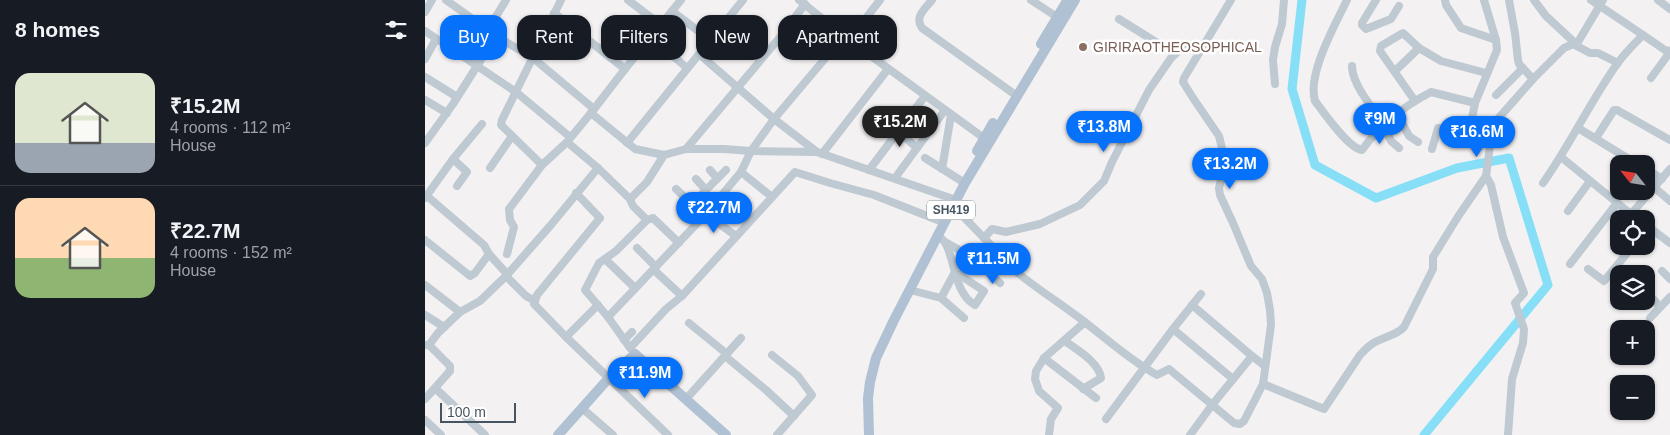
<!DOCTYPE html>
<html lang="en">
<head>
<meta charset="utf-8">
<style>
	:root { --surface:#171b24; --page:#20242c; --text:#f1f3f6; --muted:#9ea1a6; --line:#363941; --accent:#0671fa }
	body { margin:0; font-family:Arial,sans-serif; background:var(--page); color:var(--text); height:100vh; display:flex; flex-direction:column; font-size:19px; white-space:nowrap }
	* { box-sizing:border-box; margin:0 }
	p { font-size:16px; color:var(--muted) }
	.icon { flex:none; width:28px; height:28px; fill:none; stroke:currentColor; stroke-width:2; stroke-linecap:round; stroke-linejoin:round }
	.map { position:relative; flex:1; overflow:hidden }
	.details { display:flex; flex-direction:column; background:var(--surface); width:425px }
	.details>* { flex:none }
	.guide { position:absolute; left:15px; top:15px; width:475px; height:45px; display:flex; gap:10px }
	.needle { width:32px; rotate:300deg }
	.buttons { position:absolute; left:1185px; top:155px; display:grid; gap:10px }
	.buttons a { display:grid; place-items:center; width:45px; height:45px; border-radius:10px; background:var(--surface); box-shadow:0 1px 4px #0004; font-size:25px }
	.scale { position:absolute; left:15px; bottom:12px; width:76px; box-sizing:border-box; padding-left:5px; border:2px solid #475562; border-top:0; font-size:14px; line-height:18px; white-space:nowrap; color:#475562; -webkit-text-stroke:4px #fff; paint-order:stroke }
	.price { position:absolute; translate:-50% -42px; padding:0 11px; border-radius:18px; background:var(--accent); color:#fff; font-size:16px; line-height:32px; filter:drop-shadow(0 1px 2px #0008) }
	.price::after { content:''; position:absolute; left:50%; top:30px; width:15px; height:11px; margin-left:-8px; background:inherit; clip-path:polygon(0 0,100% 0,50% 100%) }
	.price.current { background:#222; color:#fff }
	ul { padding:0; list-style:none }
	li { display:flex; align-items:center; gap:15px; height:125px; padding:0 15px }
	li+li { border-top:1px solid var(--line) }
	li span { display:grid; place-items:center; flex:none; width:140px; height:100px; border-radius:15px; color:#555 }
	li>.icon { margin-inline-start:auto }
	span .icon { width:60px; height:60px; fill:#fffc; stroke-width:1 }
	li b { font-size:21px }
	h2 { display:flex; justify-content:space-between; align-items:center; height:60px; padding:0 15px; font-size:21px }
	.tag { padding:0 18px; border-radius:15px; background:var(--surface); box-shadow:0 1px 4px #0004; font-size:18px; line-height:45px }
	.tag.current { background:var(--accent); color:#fff }
	main { display:flex; flex:1; min-height:0 }
	.map>svg:first-child { display:block }
</style>
</head>
<body>
<main>
<section class="details">
<h2>8 homes<svg class="icon" aria-label="filters" viewBox="0 0 24 24"><path d="M4 7h16M4 17h16"/><circle cx="9" cy="7" r="2"/><circle cx="15" cy="17" r="2"/></svg></h2>
<ul>
<li><span style="background:linear-gradient(#dfe7d0 70%,#9aa5b1 0)"><svg class="icon" aria-label="home" viewBox="0 0 24 24"><path d="M3 11l9-7 9 7M6 9v11h12V9"/></svg></span><div><b>₹15.2M</b><p>4 rooms · 112 m²</p><p>House</p></div></li>
<li><span style="background:linear-gradient(#ffd9b3 60%,#8fb573 0)"><svg class="icon" aria-label="home" viewBox="0 0 24 24"><path d="M3 11l9-7 9 7M6 9v11h12V9"/></svg></span><div><b>₹22.7M</b><p>4 rooms · 152 m²</p><p>House</p></div></li>
</ul>
</section>
<div class="map">
<svg width="1245" height="435" viewBox="0 0 1245 435">
	<rect width="100%" height="100%" fill="#f4f1f2"/>
	<g fill="none" stroke-linecap="round" stroke-linejoin="round">
		<!-- river -->
		<polyline stroke="#86dff6" stroke-width="9" points="877,0 867,89 890,165 951,198 1032,168 1084,158 1123,285 999,435"/>
		<!-- minor -->
		<g stroke="#bec9d2" stroke-width="8">
			<polyline points="21,0 63,30"/>
			<polyline points="203,0 236,25"/>
			<polyline points="256,0 200,69 166,113 210,149 239,155 261,149 299,149 326,151 392,152 531,200"/>
			<polyline points="374,0 424,40 563,141"/>
			<path d="M 507,0 C 500,9 489,17 497,28 L 592,96"/>
			<polyline points="606,0 632,17"/>
			<polyline points="806,0 759,78 758,82 768,98 794,136 799,157 799,168 794,188 795,195 808,223 826,266 837,279 842,293 845,310 846,325 838,384"/>
			<path d="M 922,0 C 910,25 882,74 890,101 C 899,113 923,148 937,150 C 955,125 979,106 1006,92 L 1050,103"/>
			<polyline points="951,0 937,23 937,25 941,29 966,19 974,6"/>
			<polyline points="1020,0 1021,5 1036,28 1071,40"/>
			<polyline points="1059,0 1071,40 1072,50 1050,103 1045,129 1046,133 1048,134 1066,138"/>
			<polyline points="1084,0 1090,33 1093,60 1094,64 1108,79"/>
			<polyline points="1109,0 1121,16 1150,43"/>
			<polyline points="1166,0 1218,35 1240,50 1245,51"/>
			<polyline points="1233,0 1245,9"/>
			<polyline points="247,11 285,40"/>
			<polyline points="0,12 7,0"/>
			<polyline points="129,13 200,69"/>
			<polyline points="694,19 750,54"/>
			<polyline points="0,31 91,92 145,137"/>
			<polyline points="71,36 108,58 169,109"/>
			<polyline points="226,37 262,68"/>
			<polyline points="424,40 455,0"/>
			<polyline points="1148,44 1165,53 1173,53 1193,63"/>
			<polyline points="274,54 349,119 392,152"/>
			<polyline points="0,59 11,39"/>
			<path d="M 927,66 C 927,84 948,110 960,123"/>
			<polyline points="970,71 994,48"/>
			<polyline points="0,77 32,97"/>
			<polyline points="1226,78 1245,52"/>
			<polyline points="850,84 848,60 850,47 857,24 859,0"/>
			<polyline points="1071,95 1098,68"/>
			<polyline points="0,100 22,113"/>
			<polyline points="990,101 955,51 956,46 978,33 994,48 1016,61 1061,73"/>
			<polyline points="972,114 984,136 993,142"/>
			<polyline points="958,125 966,141 974,148"/>
			<polyline points="1153,128 1212,164"/>
			<polyline points="473,131 492,148"/>
			<polyline points="1171,138 1189,110 1192,110 1245,140"/>
			<polyline points="142,142 173,168 205,199 208,206 222,220"/>
			<polyline points="0,143 28,104 71,36 63,30 81,0"/>
			<polyline points="202,143 318,0"/>
			<polyline points="261,149 356,36 380,4"/>
			<polyline points="1007,149 1013,128 1040,133 1046,133"/>
			<polyline points="397,154 463,69"/>
			<polyline points="1136,157 1212,219"/>
			<polyline points="500,158 535,180"/>
			<polyline points="28,159 42,172 32,186"/>
			<polyline points="117,165 76,125 77,120 136,0"/>
			<polyline points="65,168 87,136"/>
			<polyline points="517,169 526,115"/>
			<polyline points="1221,169 1237,179"/>
			<polyline points="285,170 292,178"/>
			<polyline points="444,170 500,96"/>
			<polyline points="316,172 347,197"/>
			<polyline points="1061,176 1066,185 1078,237 1099,293 1090,303 1099,329 1098,343 1087,379 1083,435"/>
			<polyline points="470,178 520,110"/>
			<polyline points="271,179 281,190"/>
			<path d="M 1118,183 C 1145,145 1165,102 1192,64 C 1199,54 1209,44 1218,35"/>
			<polyline points="1230,188 1245,201"/>
			<polyline points="251,189 267,204 311,236"/>
			<polyline points="151,193 175,218 112,295 109,304 141,337 173,305"/>
			<polyline points="2,196 59,245 64,254 82,274"/>
			<polyline points="0,198 28,159 57,124"/>
			<polyline points="205,199 222,182 239,155"/>
			<polyline points="267,204 301,170"/>
			<path d="M 528,206 L 594,274 C 614,290 636,304 657,320 C 681,338 704,360 732,375 L 744,369 L 809,423 L 815,424 L 819,421 L 838,384 L 899,409 L 935,355 C 939,351 942,347 947,344 C 957,337 971,336 979,327 L 1008,269 L 1008,257 L 1034,215 L 1061,176 L 1066,138 L 1072,120 L 1108,79 L 1139,48 L 1153,42 L 1178,0"/>
			<polyline points="1143,211 1165,181"/>
			<polyline points="1206,214 1245,169"/>
			<polyline points="1221,225 1245,243"/>
			<path d="M 513,235 C 516,238 519,241 521,244 C 530,262 530,294 550,305 L 559,291 L 530,272 L 516,298"/>
			<polyline points="559,238 567,229 581,232 615,224 655,205 679,181 687,162 724,90 746,58 760,45 778,46"/>
			<polyline points="0,240 45,276 50,273 64,254"/>
			<polyline points="520,242 545,256 575,283"/>
			<polyline points="254,243 228,218 222,220 191,251 174,263 160,290 183,317 281,214 316,172 326,151 349,119 419,36"/>
			<polyline points="212,248 231,267"/>
			<polyline points="82,254 89,227 85,220 84,209 117,165 142,142 166,113"/>
			<polyline points="180,259 210,288"/>
			<polyline points="1145,264 1192,203"/>
			<polyline points="1163,269 1179,281 1208,246"/>
			<polyline points="229,270 257,296"/>
			<polyline points="1237,271 1245,279"/>
			<polyline points="81,276 101,296 110,301"/>
			<polyline points="0,285 35,312"/>
			<polyline points="485,290 516,298 539,318"/>
			<polyline points="1221,291 1235,307"/>
			<polyline points="767,305 827,356"/>
			<polyline points="0,315 19,327"/>
			<polyline points="183,317 205,348 241,309 257,296 370,172 405,183 449,195 515,221"/>
			<polyline points="1225,318 1245,297"/>
			<polyline points="264,323 302,354"/>
			<polyline points="748,329 808,379"/>
			<polyline points="141,337 243,435"/>
			<polyline points="199,340 207,332"/>
			<path d="M 640,341 C 652,350 674,362 676,378 L 658,389"/>
			<polyline points="0,345 4,345 13,333 35,312 55,301 81,276 125,226 173,168"/>
			<polyline points="347,355 373,376 387,395 352,435"/>
			<polyline points="300,356 341,390 369,416"/>
			<polyline points="619,358 671,398"/>
			<polyline points="10,388 60,435"/>
			<polyline points="0,399 25,371 25,366 4,345"/>
			<polyline points="261,399 316,338"/>
			<polyline points="158,409 188,435"/>
			<polyline points="681,419 748,329 776,294"/>
			<polyline points="0,420 16,435"/>
			<polyline points="624,435 626,419 633,408 614,391 610,379 611,371 619,358 660,322"/>
			<polyline points="765,435 787,405 827,356 840,366"/>
		</g>
		<!-- major -->
		<g stroke="#afc1d3" stroke-width="10">
			<polyline points="616,44 642,1"/>
			<polyline points="552,151 568,123"/>
			<polyline points="133,435 183,379 210,354 301,435"/>
			<polyline points="444,435 443,398 445,382 451,358 469,320 540,183 650,0"/>
		</g>
	</g>
	<!-- markers -->
	<circle fill="#8d6e63" stroke="#fff" stroke-width="2" cx="658" cy="47" r="5"/>
	<g text-anchor="middle" stroke-width="5" stroke-linejoin="round" paint-order="stroke">
		<!-- shield labels -->
		<rect fill="#fff" stroke="#7e8891" stroke-width="1" x="502" y="200.5" width="48" height="19" rx="4"/>
		<g font-size="12" font-weight="bold" fill="#475562">
			<text x="526" y="214">SH419</text>
		</g>
		<!-- education labels -->
		<g font-size="14" fill="#785e54" stroke="#fff" text-anchor="start">
			<text x="668" y="52">GIRIRAOTHEOSOPHICAL</text>
		</g>
	</g>
</svg>
<div class="buttons">
<a><svg class="needle" viewBox="-14 -14 28 28"><path d="M0-13l5 13h-10z" fill="#e53935"/><path d="M0 13l5-13h-10z" fill="#9ea1a6"/></svg></a>
<a><svg class="icon" aria-label="locate" viewBox="0 0 24 24"><circle cx="12" cy="12" r="6"/><path d="M12 2v4M12 18v4M2 12h4M18 12h4"/></svg></a>
<a><svg class="icon" aria-label="layers" viewBox="0 0 24 24"><path d="M12 4l9 5-9 5-9-5zM3 14l9 5 9-5"/></svg></a>
<a>+</a>
<a>−</a>
</div>
<div class="scale">100 m</div>
<b class="price" style="left:955px;top:145px">₹9M</b>
<b class="price current" style="left:475px;top:148px">₹15.2M</b>
<b class="price" style="left:679px;top:153px">₹13.8M</b>
<b class="price" style="left:1052px;top:158px">₹16.6M</b>
<b class="price" style="left:805px;top:190px">₹13.2M</b>
<b class="price" style="left:289px;top:234px">₹22.7M</b>
<b class="price" style="left:568px;top:285px">₹11.5M</b>
<b class="price" style="left:220px;top:399px">₹11.9M</b>
<div class="guide">
<a class="tag current">Buy</a>
<a class="tag">Rent</a>
<a class="tag">Filters</a>
<a class="tag">New</a>
<a class="tag">Apartment</a>
</div>
</div>
</main>
</body>
</html>
